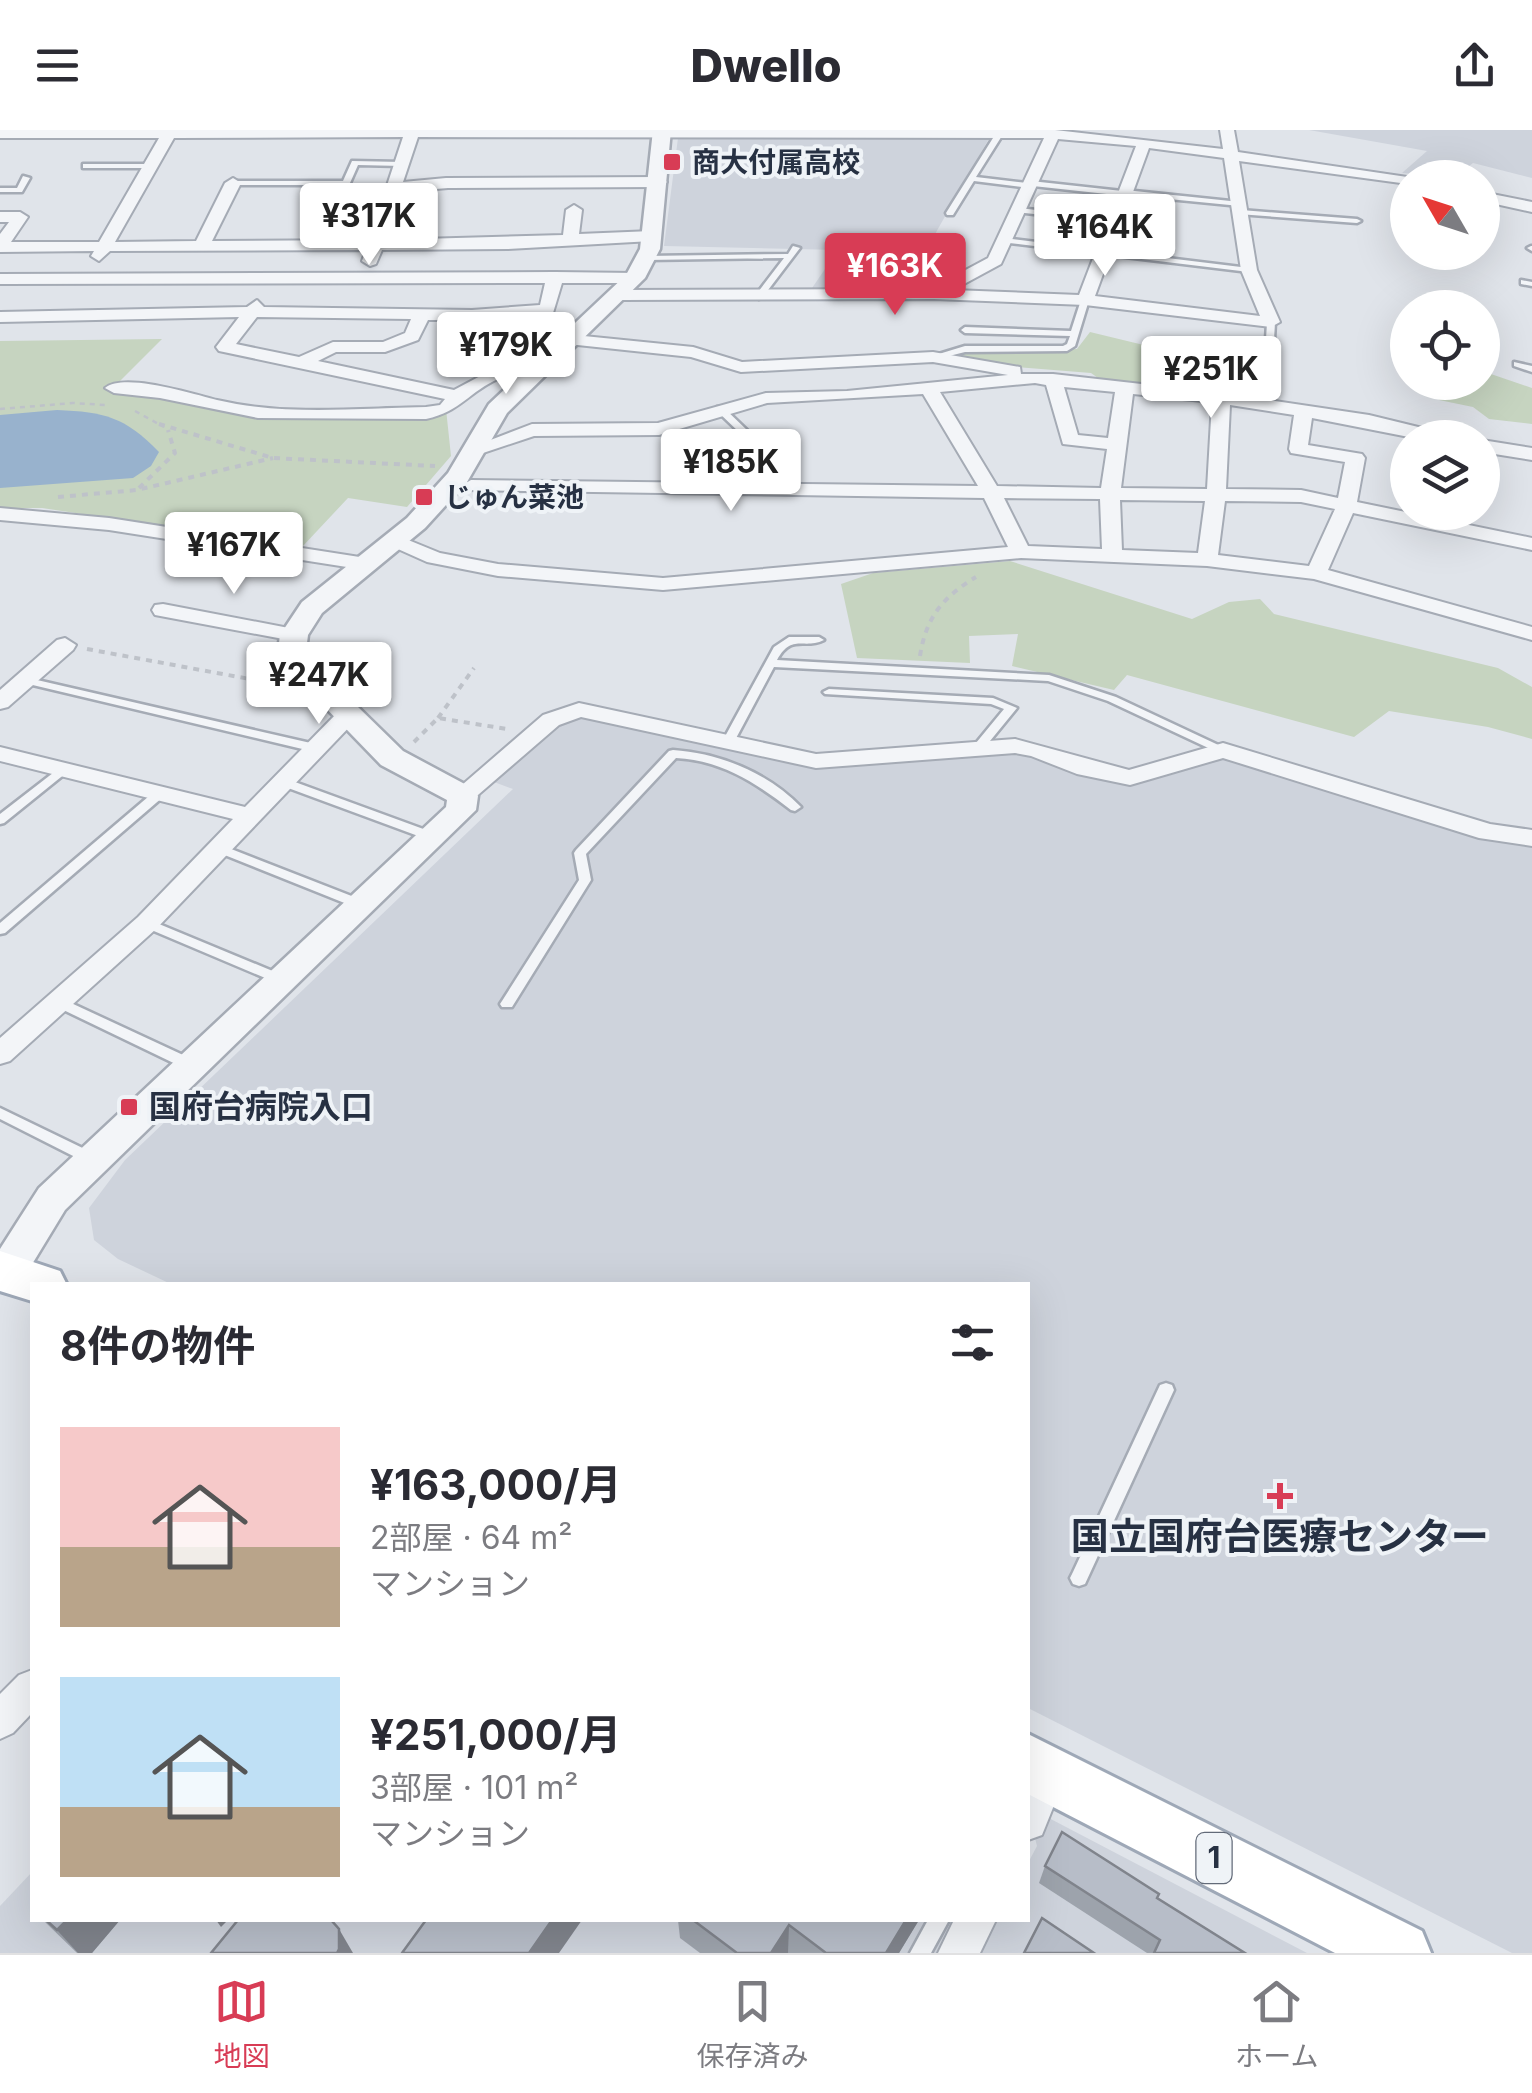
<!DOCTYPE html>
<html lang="ja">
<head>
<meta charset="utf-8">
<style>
	:root { --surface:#fff; --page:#f2f2f3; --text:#2b2b33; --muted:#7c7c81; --line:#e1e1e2; --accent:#d83c55 }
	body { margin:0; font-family:Inter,"Noto Sans JP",sans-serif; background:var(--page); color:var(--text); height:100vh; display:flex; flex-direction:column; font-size:38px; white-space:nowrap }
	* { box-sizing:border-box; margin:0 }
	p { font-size:32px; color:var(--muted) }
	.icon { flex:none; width:55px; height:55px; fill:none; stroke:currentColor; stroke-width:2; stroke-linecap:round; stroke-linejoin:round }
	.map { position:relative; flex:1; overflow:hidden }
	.panel { position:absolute; left:30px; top:1152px; width:1000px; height:640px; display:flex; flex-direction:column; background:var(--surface); border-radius:0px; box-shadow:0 10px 40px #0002 }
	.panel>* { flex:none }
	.needle { width:65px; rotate:309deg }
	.tools { position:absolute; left:1390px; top:30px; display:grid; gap:20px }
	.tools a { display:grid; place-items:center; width:110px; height:110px; border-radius:50%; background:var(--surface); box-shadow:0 10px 40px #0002; font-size:50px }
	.price { position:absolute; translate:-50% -85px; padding:0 22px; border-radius:10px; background:#fff; color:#222; font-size:32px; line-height:65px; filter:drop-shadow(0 2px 5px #0008) }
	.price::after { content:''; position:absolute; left:50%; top:60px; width:30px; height:22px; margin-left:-15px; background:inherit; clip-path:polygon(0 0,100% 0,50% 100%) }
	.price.selected { background:var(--accent); color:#fff }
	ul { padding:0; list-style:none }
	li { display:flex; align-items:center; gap:30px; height:250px; padding:0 30px }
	li span { display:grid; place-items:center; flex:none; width:280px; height:200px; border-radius:0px; color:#555 }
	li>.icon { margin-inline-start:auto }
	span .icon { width:120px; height:120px; fill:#fffc; stroke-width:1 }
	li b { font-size:42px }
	h2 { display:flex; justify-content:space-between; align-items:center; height:120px; padding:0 30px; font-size:42px }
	header { display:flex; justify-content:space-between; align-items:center; height:130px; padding:0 30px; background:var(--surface); font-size:45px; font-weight:800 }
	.tab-bar { display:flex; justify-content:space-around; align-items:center; height:140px; border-top:2px solid var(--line); background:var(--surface); font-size:28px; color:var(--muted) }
	.tab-bar a { display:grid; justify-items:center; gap:5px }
	.tab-bar .selected { color:var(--accent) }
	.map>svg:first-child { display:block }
</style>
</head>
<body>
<header><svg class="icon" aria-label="menu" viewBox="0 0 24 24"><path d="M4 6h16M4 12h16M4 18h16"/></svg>Dwello<svg class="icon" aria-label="share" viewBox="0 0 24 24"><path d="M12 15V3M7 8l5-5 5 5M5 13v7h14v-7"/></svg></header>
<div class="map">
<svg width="1532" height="1823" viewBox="0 0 1532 1823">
	<rect width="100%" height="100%" fill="#e0e4ea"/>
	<!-- built -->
	<g fill="#ced3dc">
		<polygon points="1309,0 1532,0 1532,48 1473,33 1455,47 1402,43 1427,21"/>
		<polygon points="991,5 904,159 810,161 838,120 664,116 678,8"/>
		<polygon points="589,587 816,636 1013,621 1036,625 1120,653 1137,653 1223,624 1532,713 1532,1823 1512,1823 1028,1578 1028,1155 173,1155 118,1129 94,1110 89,1078 125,1030 513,659 494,652 550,597 568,589"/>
		<polygon points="1045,1686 1307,1823 967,1823 996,1790 1028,1790 1028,1733 1037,1716 1034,1704"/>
		<polygon points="32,1742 32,1790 963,1790 944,1823 0,1823 0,1776"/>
	</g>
	<!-- green -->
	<g fill="#c6d4c0">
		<polygon points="1090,202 1156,218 1259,234 1224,262 1098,248 1091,243 1015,237 992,241 951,235 956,224 1077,219"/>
		<polygon points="1483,202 1488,243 1532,258 1532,294 1489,289 1473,277 1439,270 1433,253 1482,252"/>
		<polygon points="162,209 115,256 235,279 426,283 446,279 451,326 407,377 348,368 302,417 42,378 0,378 0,211"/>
		<polygon points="1010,431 1192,489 1229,472 1260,469 1274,484 1498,538 1532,557 1532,609 1488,597 1389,581 1354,607 1127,545 1114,560 1012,536 1018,504 969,506 970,533 857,528 841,454 873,443"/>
	</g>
	<!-- water -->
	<path fill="#98b2cd" d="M 57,280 C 105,282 125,287 159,322 L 151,336 L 133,348 L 0,358 L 0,285 Z"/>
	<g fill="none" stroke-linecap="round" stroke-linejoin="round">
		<!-- service casing -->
		<g stroke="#a5abb5" stroke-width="5">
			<g id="service">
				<polygon points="998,0 1005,1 976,47 1027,53 1031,51 1122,61 1125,60 1240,72 1244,74 1240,76 1128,65 1125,66 1033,56 1030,58 974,51 953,85 947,85 946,83"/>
				<polygon points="352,31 402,32 406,34 402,36 358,35 350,53 346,55 233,55 229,53 233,51 343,51"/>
				<polygon points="86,34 150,34 154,36 150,38 83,38 83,34"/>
				<polygon points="23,46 30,48 22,62 0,62 0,58 17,58"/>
				<polygon points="1019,78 1114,89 1118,91 1114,93 1016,82 1016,78"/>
				<polygon points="1241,80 1357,89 1361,91 1357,93 1238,84 1238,80"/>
				<polygon points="1004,108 1249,138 1253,140 1249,142 1001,112 1001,108"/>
				<polygon points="793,116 800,118 762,168 759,169 755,166 784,128 647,130 643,128 647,126 788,124"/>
				<polygon points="1531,116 1532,116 1532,121 1527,118"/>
				<polygon points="1521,150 1532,152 1532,156 1521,154"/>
				<polygon points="1085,167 1089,170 1075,216 1067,221 965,222 933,230 929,227 965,216 1063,216 1067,214 1070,206 965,203 961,200 965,197 1071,201 1081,170"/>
				<polygon points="1271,189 1275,192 1273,228 1269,231 1265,228 1267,192"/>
				<polygon points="1514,232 1532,236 1532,242 1514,236"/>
				<polygon points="717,277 723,277 749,302 766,359 764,361 756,359 740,303 717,281"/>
				<path d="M 789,507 L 819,507 L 824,510 C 804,520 792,503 777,530 L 1049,545 L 1116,567 L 1229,620 L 1227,623 L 1219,623 L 1108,571 L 1048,551 L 774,537 L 734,612 L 728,616 L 724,615 L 722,612 L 774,517 Z"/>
				<polygon points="24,547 315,614 321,618 315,622 20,552 20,548"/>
				<polygon points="829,559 993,568 1017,578 981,622 977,623 971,619 1004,579 991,574 825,564 823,562"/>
				<path d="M 673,620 C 720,623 768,643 801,677 L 795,681 L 791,680 C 756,653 721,630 676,628 L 586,724 L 591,750 L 512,877 L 502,877 L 500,874 L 502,871 L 579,750 L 574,723 L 576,720 L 669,621 Z"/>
				<polygon points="62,636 66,637 68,640 66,643 4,693 0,694 0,684"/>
				<polygon points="284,648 437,704 439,707 437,710 429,710 280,655 278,652"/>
				<polygon points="159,660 165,664 163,667 5,803 0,804 0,793 155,661"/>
				<polygon points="221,715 367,772 368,775 367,778 357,778 217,722 215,719 217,716"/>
				<polygon points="147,789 287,847 289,850 287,853 277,853 142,796 141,793"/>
				<polygon points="56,866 196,931 198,935 196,939 186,939 51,874 49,871"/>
				<polygon points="0,978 97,1025 99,1029 97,1033 87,1033 0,989"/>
				<polygon points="1166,1253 1172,1255 1174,1260 1085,1454 1079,1456 1073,1454 1070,1448 1073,1442 1160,1255"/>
				<polygon points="928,1790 949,1790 931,1823 910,1823"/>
			</g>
		</g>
		<!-- minor casing -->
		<g stroke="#a5abb5" stroke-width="4">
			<g id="minor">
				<path d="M 0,0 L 1055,0 L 1223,19 L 1220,0 L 1234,0 L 1238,22 L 1414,48 L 1408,48 L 1408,54 L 1239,31 L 1257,140 L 1280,192 L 1271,197 L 1085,175 L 934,169 L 621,170 L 613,165 L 621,160 L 930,159 L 988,128 L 1044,8 L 418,7 L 403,52 L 446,48 L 659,47 L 667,52 L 659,57 L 448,58 L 400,62 L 385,110 L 563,105 L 566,80 L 574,75 L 582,80 L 579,104 L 652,101 L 660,106 L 652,111 L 508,119 L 382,120 L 376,134 L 370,136 L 362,131 L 366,120 L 110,121 L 99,131 L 91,126 L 94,121 L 0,122 L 0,104 L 9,92 L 0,92 L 0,82 L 20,82 L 28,87 L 11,112 L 99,112 L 159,8 L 0,8 ZM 403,7 L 369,110 L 212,111 L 241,53 L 233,48 L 225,53 L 196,111 L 115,112 L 174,8 ZM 1058,9 L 1136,16 L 1079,165 L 953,160 L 1001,134 ZM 1149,18 L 1224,28 L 1241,140 L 1260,186 L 1095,166 Z"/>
				<polygon points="1482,62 1532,72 1532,82 1482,71"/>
				<path d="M 555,142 L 635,143 L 643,148 L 635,153 L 562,153 L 553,183 L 497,190 L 428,190 L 418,210 L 385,222 L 336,222 L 318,231 L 454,260 L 501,235 L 551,225 L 560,230 C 546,241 518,240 500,248 C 468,262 462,281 426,289 L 258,288 L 160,268 L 114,263 L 105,258 C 124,242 193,264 217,270 C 286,286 356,278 426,277 L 440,275 L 445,269 L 219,221 L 216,217 L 239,187 L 0,192 L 0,182 L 247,177 L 257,170 L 264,177 L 472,180 L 540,175 L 545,153 L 0,154 L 0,144 ZM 257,187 L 411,189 L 405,203 L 383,212 L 333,212 L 299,227 L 236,214 Z"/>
				<path d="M 574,205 L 693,217 L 742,232 L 933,222 L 1020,237 L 1021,244 L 1053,244 L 1221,263 L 1369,285 L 1447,304 L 1449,308 L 1414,308 L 1312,288 L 1308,315 L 1362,324 L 1365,328 L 1357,372 L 1532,408 L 1532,420 L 1353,383 L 1328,440 L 1532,497 L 1532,510 L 1314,449 L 1207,436 L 1021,428 L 663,460 L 498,446 L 427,432 L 389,415 L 389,407 L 396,405 L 440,423 L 498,434 L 663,448 L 1008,417 L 984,368 L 464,360 L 461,356 L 471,350 L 978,356 L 923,264 L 767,273 L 659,305 L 534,306 L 471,327 L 462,321 L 532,294 L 658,293 L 766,263 L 847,261 L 1008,245 L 933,232 L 741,242 L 691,227 L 568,214 L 565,210 ZM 1035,253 L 1046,255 L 1063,314 L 1107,319 L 1101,358 L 997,356 L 940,262 ZM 1064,257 L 1115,262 L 1108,308 L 1078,305 ZM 1133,264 L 1212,272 L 1207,359 L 1121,358 ZM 1230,275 L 1294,285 L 1289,319 L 1291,323 L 1345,332 L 1338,368 L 1301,360 L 1226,359 ZM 1004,368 L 1100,369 L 1102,419 L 1028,416 ZM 1120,370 L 1205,371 L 1198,423 L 1122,420 ZM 1225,371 L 1301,372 L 1335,379 L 1309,436 L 1218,425 Z"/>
				<polygon points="1482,310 1532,318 1532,330 1482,322"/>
				<polygon points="0,378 109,388 366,428 376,434 366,440 109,400 0,390"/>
				<polygon points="163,474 294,499 305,505 294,511 155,485 152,480 155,475"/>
				<polygon points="65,508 76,515 73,520 8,577 0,579 0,560 57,510"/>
				<polygon points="579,573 816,624 1015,609 1129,640 1223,613 1490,694 1532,700 1532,716 1479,708 1223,628 1130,655 1077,644 1031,626 1015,623 816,638 581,587 559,595 471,671 455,671 451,666 455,661 543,585"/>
				<polygon points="348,578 356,580 359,585 356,590 156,799 10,931 0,934 0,908 138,787 233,689 0,631 0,617 245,677 340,580"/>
				<polygon points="32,1540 32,1583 13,1603 0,1609 0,1564 19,1545"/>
				<polygon points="1048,1624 1061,1630 1067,1643 1042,1705 1028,1710 1028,1646 1035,1630"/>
				<polygon points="954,1790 996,1790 980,1823 938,1823"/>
			</g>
		</g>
		<!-- tertiary casing -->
		<g stroke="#a5abb5" stroke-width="5">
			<polygon id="tertiary" points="653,0 671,0 660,119 645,148 507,283 467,352 425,398 322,483 308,505 306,521 311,531 403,621 474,659 478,666 476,680 65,1080 20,1154 0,1157 0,1119 39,1058 446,677 447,670 381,635 290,541 278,521 280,505 302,472 407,388 448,343 489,274 626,145 640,119"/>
		</g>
		<!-- primary casing -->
		<g stroke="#9ea8b7" stroke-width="6">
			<g id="primary">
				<polygon points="0,1121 60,1141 67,1155 32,1155 32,1171 0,1161"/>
				<polygon points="1028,1604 1422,1801 1431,1823 1335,1823 1028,1664"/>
			</g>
		</g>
		<!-- path-far1 -->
		<g stroke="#bec2c9" stroke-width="2.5" stroke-dasharray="5 5" stroke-linecap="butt">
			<polyline points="0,279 73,273 105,275"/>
			<polyline points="135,281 164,297"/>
		</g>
		<!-- path -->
		<g stroke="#bec2c9" stroke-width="4" stroke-dasharray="6 6" stroke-linecap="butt">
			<polyline points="159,294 273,328 435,336"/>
			<polyline points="139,358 175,323 168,300"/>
			<polyline points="58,367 137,360 273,328"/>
			<polyline points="87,519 255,550 275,539"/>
			<path d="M 920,526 C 926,487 943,467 976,447"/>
			<polyline points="438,588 474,538"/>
			<polyline points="414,612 438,588 507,599"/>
		</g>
		<!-- service -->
		<use href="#service" fill="#f3f5f8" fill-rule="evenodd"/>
		<!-- minor -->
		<use href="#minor" fill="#f3f5f8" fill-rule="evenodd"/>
		<!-- tertiary -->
		<use href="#tertiary" fill="#f3f5f8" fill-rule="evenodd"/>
		<!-- primary -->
		<use href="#primary" fill="#fff" fill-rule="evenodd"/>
	</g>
	<!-- wall -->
	<g fill="#9da3ac">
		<polygon points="1045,1736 1157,1768 1245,1823 1147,1823 1039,1753"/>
		<polygon points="43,1790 120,1790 92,1823 77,1823"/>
		<polygon points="678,1790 919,1790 899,1823 700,1823 680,1808"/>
	</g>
	<!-- shaded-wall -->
	<g fill="#80848c">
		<polygon points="67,1790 120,1790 92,1823 78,1823 57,1800"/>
		<polygon points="216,1790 228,1790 221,1797"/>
		<polygon points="552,1790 582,1790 559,1823 529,1823"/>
		<polygon points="906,1790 919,1790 899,1823 886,1823"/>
		<polygon points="789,1795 788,1823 771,1823"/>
		<polygon points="339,1799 353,1823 337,1823"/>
	</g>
	<!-- building -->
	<g fill="#b7bdc8" stroke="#80848c" stroke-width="2.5">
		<polygon points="1062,1702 1159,1764 1157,1768 1245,1823 1154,1823 1160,1810 1045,1736"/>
		<polygon points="1042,1788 1094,1823 1024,1823"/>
		<polygon points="46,1790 67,1790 57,1800"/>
		<polygon points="238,1790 331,1790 339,1799 339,1819 337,1823 211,1823"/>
		<polygon points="426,1790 552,1790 529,1823 402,1823"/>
		<polygon points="693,1790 906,1790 886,1823 826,1823 789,1795 771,1823 737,1823"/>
	</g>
	<!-- markers -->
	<g fill="#d83c55" stroke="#eff3f7" stroke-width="4">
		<rect x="662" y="22" width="20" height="20" rx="5"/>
		<rect x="414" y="357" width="20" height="20" rx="5"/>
		<rect x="119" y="967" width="20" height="20" rx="5"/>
		<path d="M1275 1351h10v10h10v10h-10v10h-10v-10h-10v-10h10z"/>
	</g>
	<g text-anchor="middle" stroke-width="8" stroke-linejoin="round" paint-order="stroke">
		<!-- far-poi labels -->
		<g font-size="28" font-weight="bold" fill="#273143" stroke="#eff3f7" text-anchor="start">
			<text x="692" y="42">商大付属高校</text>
			<text x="444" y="377">じゅん菜池</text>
		</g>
		<!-- shield labels -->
		<rect fill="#eff3f7" stroke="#636b79" stroke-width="2.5" x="1196.5" y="1703" width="35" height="50" rx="8"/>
		<g font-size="30" font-weight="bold" fill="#273143">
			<text x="1214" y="1738">1</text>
		</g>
		<!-- poi labels -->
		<g font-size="32" font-weight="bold" fill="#273143" stroke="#eff3f7" text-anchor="start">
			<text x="149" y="988">国府台病院入口</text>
		</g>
		<!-- near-poi labels -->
		<g font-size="38" font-weight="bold" fill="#273143" stroke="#eff3f7">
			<text x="1280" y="1420">国立国府台医療センター</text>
		</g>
	</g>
</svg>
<div class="tools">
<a><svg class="needle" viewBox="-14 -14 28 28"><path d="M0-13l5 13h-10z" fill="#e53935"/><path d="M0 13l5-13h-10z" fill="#7c7c81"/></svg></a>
<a><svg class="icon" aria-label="locate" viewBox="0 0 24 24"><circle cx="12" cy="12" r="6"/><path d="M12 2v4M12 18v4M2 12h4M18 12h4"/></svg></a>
<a><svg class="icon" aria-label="layers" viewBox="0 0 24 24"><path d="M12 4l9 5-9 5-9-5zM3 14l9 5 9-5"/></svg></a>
</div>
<b class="price" style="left:369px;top:138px">¥317K</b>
<b class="price" style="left:1105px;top:149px">¥164K</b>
<b class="price selected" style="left:895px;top:188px">¥163K</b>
<b class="price" style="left:506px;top:267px">¥179K</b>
<b class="price" style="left:1211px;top:291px">¥251K</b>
<b class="price" style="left:731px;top:384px">¥185K</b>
<b class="price" style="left:234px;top:467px">¥167K</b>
<b class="price" style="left:319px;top:597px">¥247K</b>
<section class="panel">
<h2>8件の物件<svg class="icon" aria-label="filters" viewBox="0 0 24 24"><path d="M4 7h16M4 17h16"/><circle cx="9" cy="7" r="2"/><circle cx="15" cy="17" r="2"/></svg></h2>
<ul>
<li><span style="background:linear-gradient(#f6c9c9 60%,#b9a48a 0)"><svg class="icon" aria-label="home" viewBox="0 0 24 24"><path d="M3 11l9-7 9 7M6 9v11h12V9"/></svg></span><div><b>¥163,000/月</b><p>2部屋 · 64 m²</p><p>マンション</p></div></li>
<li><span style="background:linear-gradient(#bfe0f5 65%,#b9a48a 0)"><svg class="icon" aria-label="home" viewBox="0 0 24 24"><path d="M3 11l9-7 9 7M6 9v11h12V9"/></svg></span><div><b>¥251,000/月</b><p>3部屋 · 101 m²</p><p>マンション</p></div></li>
</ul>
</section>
</div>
<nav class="tab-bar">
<a class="selected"><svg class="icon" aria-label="map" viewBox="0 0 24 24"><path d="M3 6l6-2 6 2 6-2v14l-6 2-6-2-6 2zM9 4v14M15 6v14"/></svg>地図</a>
<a><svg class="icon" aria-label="saved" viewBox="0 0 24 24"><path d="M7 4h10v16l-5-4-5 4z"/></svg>保存済み</a>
<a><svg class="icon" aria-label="home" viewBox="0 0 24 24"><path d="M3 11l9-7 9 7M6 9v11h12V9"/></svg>ホーム</a>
</nav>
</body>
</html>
